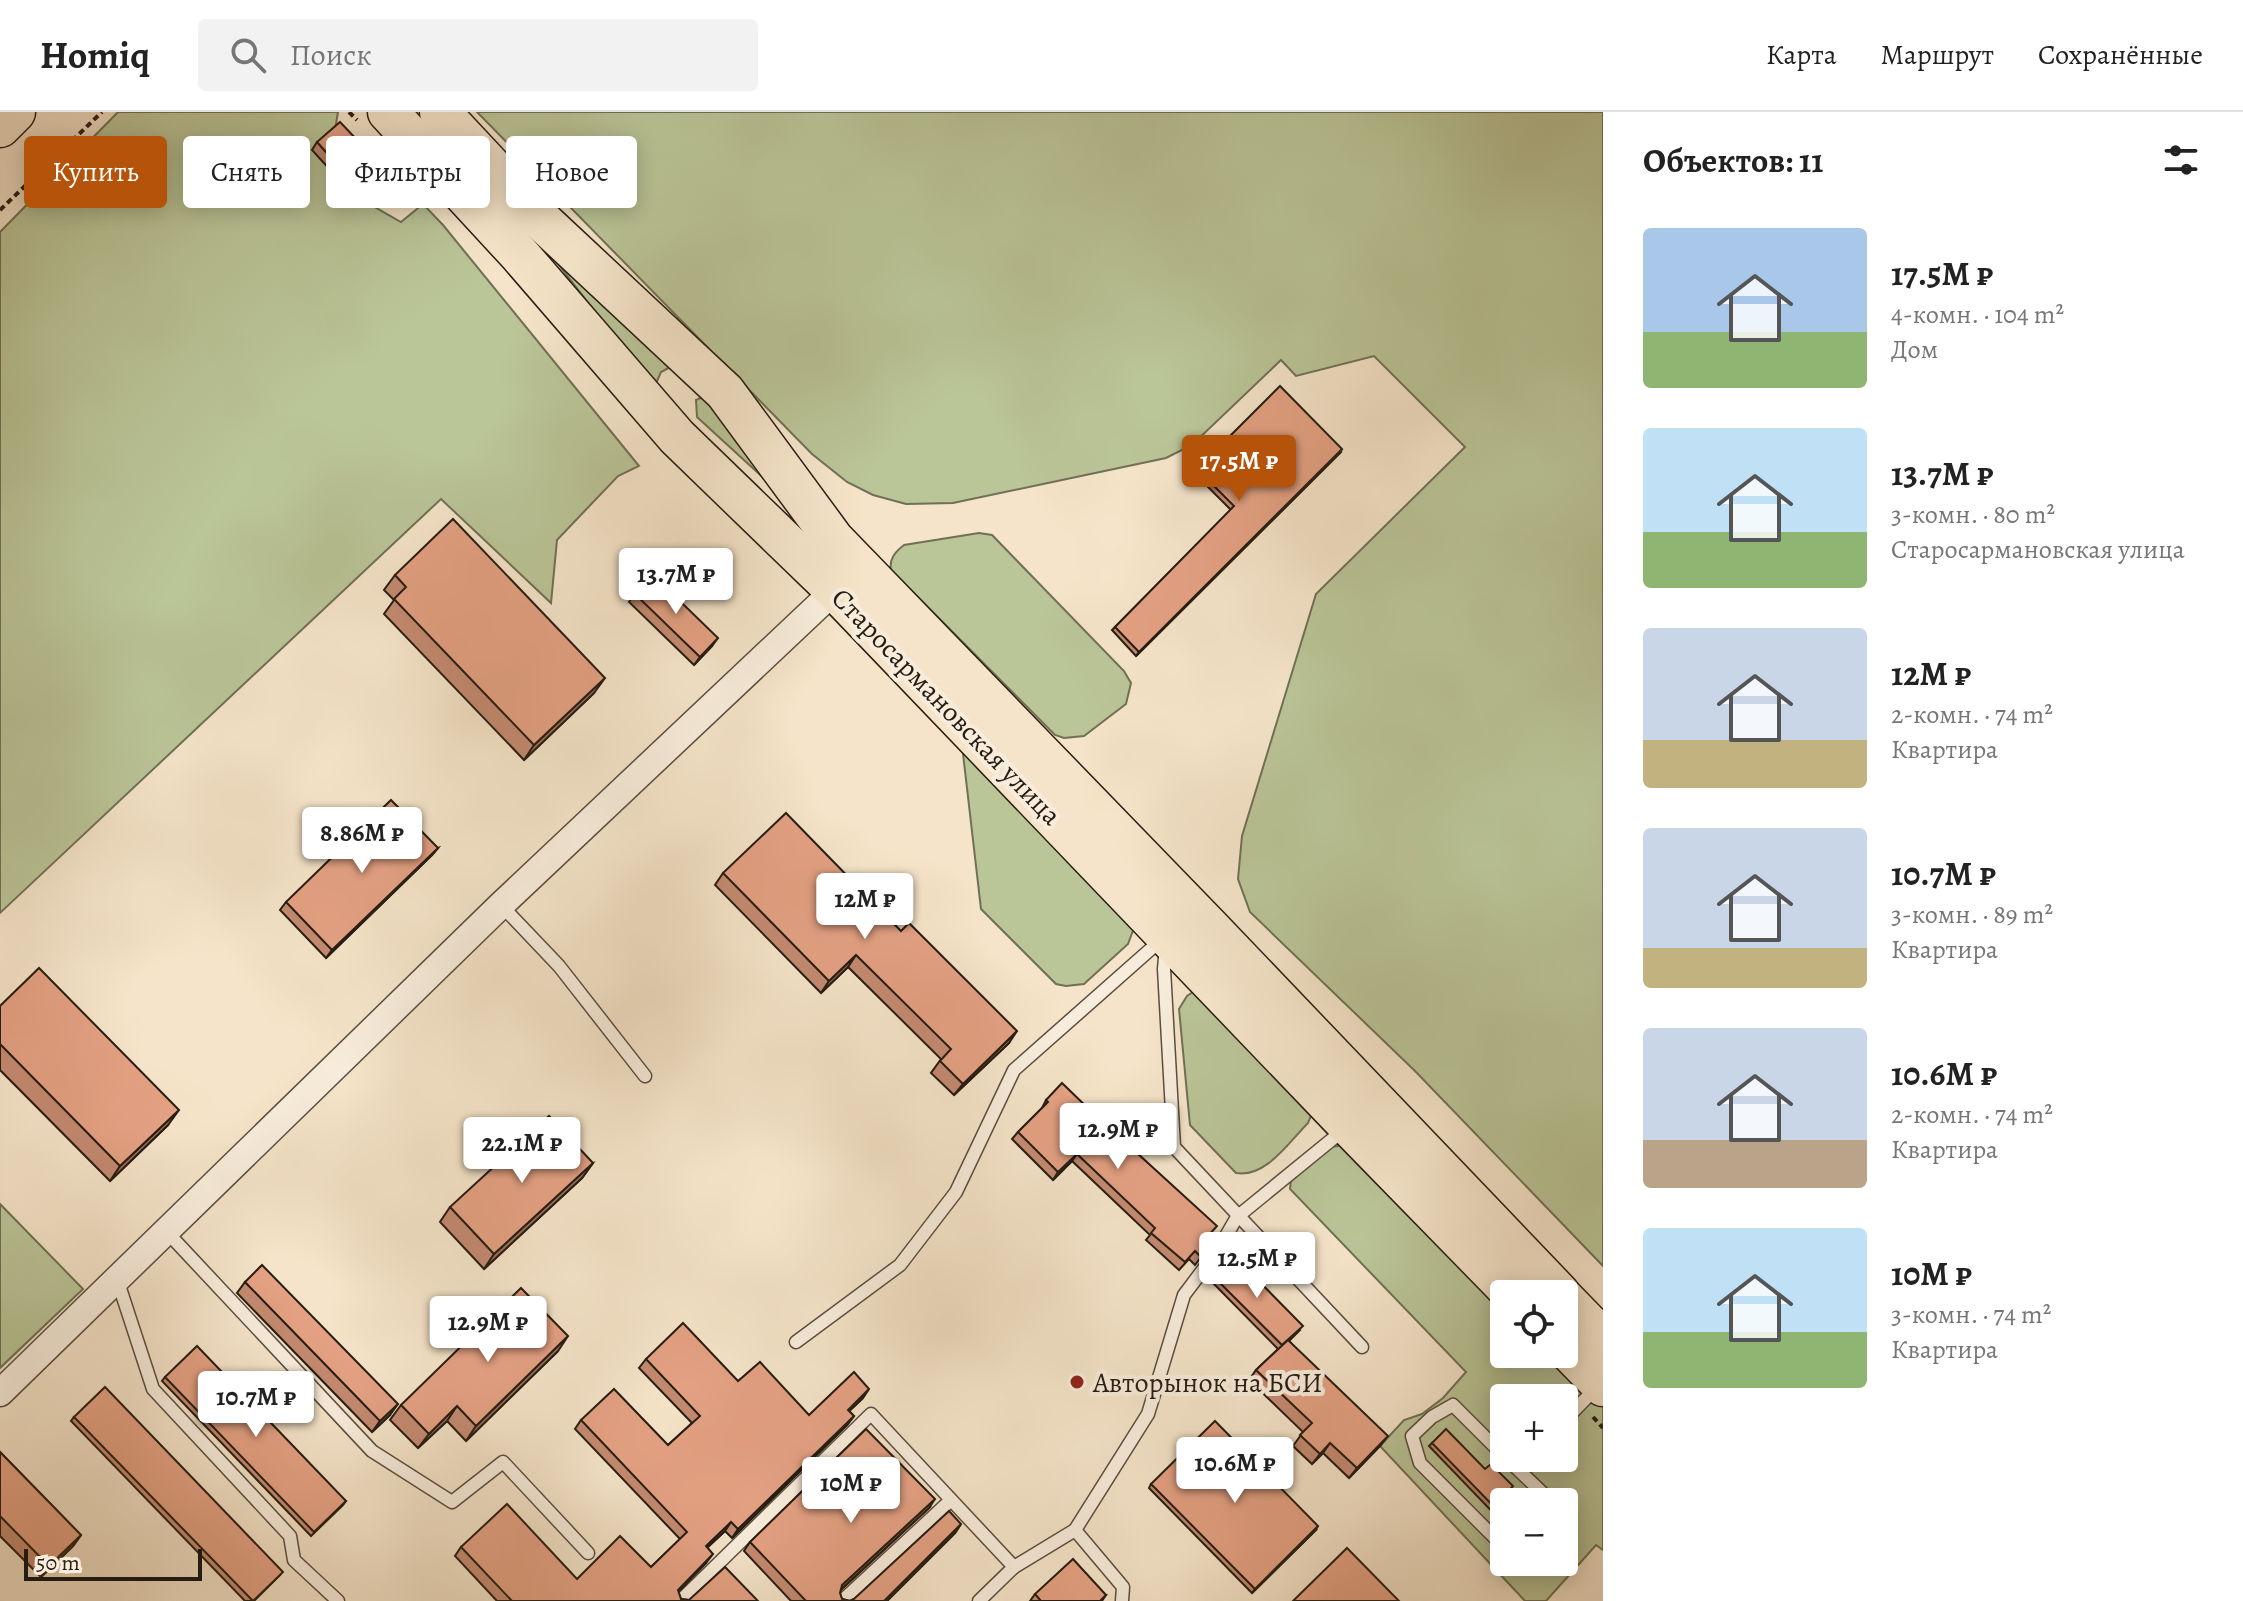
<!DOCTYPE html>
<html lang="ru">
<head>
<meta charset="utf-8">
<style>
	:root { --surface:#fff; --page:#f2f2f2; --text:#222; --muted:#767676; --line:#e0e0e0; --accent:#b45309 }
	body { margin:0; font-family:Alegreya,serif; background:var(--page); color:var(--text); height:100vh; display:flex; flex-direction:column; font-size:30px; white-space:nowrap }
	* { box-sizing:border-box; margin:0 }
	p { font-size:26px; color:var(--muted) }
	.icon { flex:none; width:44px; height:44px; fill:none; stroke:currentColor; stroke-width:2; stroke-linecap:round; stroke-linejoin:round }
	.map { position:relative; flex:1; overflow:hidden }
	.panel { display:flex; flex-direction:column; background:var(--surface); width:640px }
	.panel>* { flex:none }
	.guide { position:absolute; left:24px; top:24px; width:760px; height:72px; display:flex; gap:16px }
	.controls { position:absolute; left:1490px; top:1168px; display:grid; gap:16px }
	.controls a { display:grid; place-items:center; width:88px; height:88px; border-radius:8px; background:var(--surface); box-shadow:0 4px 20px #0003; font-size:40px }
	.scale { position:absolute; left:24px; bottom:20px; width:178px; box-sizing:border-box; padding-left:8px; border:4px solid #261c12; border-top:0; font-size:22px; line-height:28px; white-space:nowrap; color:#261c12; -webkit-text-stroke:6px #f8eddc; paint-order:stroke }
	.price { position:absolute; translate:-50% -68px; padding:0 18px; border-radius:8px; background:#fff; color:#222; font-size:26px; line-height:52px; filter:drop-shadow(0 2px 4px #0008) }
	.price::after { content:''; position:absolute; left:50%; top:48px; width:24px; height:18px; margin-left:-12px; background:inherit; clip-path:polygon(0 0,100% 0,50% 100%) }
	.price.active { background:var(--accent); color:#fff }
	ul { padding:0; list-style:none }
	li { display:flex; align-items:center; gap:24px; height:200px; padding:0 40px }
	li span { display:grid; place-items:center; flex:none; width:224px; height:160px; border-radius:8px; color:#555 }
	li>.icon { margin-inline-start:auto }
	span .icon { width:96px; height:96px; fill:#fffc; stroke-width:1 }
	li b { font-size:34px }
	h2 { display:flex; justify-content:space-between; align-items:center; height:96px; padding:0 40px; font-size:34px }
	.tag { padding:0 28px; border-radius:8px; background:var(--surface); box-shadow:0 4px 20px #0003; font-size:28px; line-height:72px }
	.tag.active { background:var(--accent); color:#fff }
	header { display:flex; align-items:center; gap:48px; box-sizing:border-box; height:112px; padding:0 40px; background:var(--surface); border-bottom:2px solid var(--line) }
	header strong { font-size:38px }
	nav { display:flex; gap:44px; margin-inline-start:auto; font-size:28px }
	.search { width:560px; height:72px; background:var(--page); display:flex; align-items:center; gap:20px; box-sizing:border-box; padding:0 28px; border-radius:8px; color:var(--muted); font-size:30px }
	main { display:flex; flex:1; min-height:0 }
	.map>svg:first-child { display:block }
</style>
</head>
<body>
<header>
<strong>Homiq</strong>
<div class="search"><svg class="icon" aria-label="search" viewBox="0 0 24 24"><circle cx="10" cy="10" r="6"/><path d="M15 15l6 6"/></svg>Поиск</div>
<nav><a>Карта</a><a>Маршрут</a><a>Сохранённые</a></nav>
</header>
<main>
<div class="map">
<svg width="1603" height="1489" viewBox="0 0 1603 1489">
	<rect width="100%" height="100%" fill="#f5e4c9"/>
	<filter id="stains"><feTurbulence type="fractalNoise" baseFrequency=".0025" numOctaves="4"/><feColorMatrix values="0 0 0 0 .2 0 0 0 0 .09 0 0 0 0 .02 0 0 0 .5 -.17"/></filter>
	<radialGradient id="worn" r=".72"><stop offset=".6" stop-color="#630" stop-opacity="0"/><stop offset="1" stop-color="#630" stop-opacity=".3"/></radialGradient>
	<!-- green -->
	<g fill="#bac598" stroke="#707055" stroke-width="2" fill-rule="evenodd">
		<polygon points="118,0 338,0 335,18 352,82 401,110 423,92 443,113 639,354 618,364 557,428 551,491 441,387 0,801 0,120"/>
		<polygon points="477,0 1603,0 1603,1154 1415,959 1250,800 1238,767 1242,724 1316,482 1465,335 1374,244 1296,264 1281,248 1192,333 1166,346 953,391 906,392 873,383 847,370 812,342"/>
		<polygon points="542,131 676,252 661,260 654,276"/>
		<polygon points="703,285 816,414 697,305 696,288"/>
		<path d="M 979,421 L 992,423 L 1124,559 L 1131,571 L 1126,592 L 1084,624 L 1064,626 L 1055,623 L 891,458 C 889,447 895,440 904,433 Z"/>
		<polygon points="962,633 1134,816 1128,832 1084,872 1066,874 1056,872 981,797"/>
		<path d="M 1199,876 L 1312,1001 L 1308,1011 C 1289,1030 1266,1066 1236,1061 L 1190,1013 L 1179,897 L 1187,884 Z"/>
		<path d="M 1346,1033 L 1504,1186 L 1504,1242 L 1557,1242 L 1603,1290 L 1603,1438 L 1596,1433 L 1546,1489 L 1525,1489 L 1380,1334 L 1404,1308 L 1422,1302 L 1443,1286 L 1466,1260 L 1290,1077 L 1291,1069 L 1330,1035 ZM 1504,1286 L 1564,1286 L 1564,1346 L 1504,1346 ZM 1504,1390 L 1564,1390 L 1564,1450 L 1504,1450 Z"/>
		<polygon points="0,1092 83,1177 0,1256"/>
	</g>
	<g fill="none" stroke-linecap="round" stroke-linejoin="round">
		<!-- service casing -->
		<g stroke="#5a4e40" stroke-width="15">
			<g id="service">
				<polyline points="501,793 559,854 645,964"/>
				<polyline points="1166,834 1164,857 1174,1035 1362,1235"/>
				<polyline points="166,1119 372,1339 452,1390 503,1350 588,1441"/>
				<polyline points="117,1167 153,1277 290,1424 294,1448 338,1489"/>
				<polyline points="796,1230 900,1153 956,1080 1014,958 1161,828"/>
				<polyline points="1564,1309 1598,1274"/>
				<polyline points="1504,1344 1453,1293 1432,1305 1412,1324 1420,1351 1504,1435"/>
				<polyline points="1506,1346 1552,1390"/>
				<polyline points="1075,1418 1123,1475 1122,1489"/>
				<polyline points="1014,1455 1075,1418 1148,1302 1184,1183 1218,1138 1237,1105 1346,1016"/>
				<polyline points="680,1489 871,1302 1014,1455 979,1489"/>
				<polyline points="842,1489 951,1388"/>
			</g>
		</g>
		<!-- minor casing -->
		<g stroke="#5a4e40" stroke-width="29">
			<polyline id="minor" points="0,1281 501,793 835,478"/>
		</g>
		<!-- primary casing -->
		<g stroke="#261c12" stroke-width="43">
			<g id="primary">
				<polyline points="388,0 519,142 677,325 835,478 1348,1013 1513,1182"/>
				<polyline points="440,0 540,107 725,280 834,428 1211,817 1560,1182"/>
				<polyline points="0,15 15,0"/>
				<polyline points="1564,1187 1603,1227"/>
				<polyline points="1564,1234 1603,1274"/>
			</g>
		</g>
		<!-- path -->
		<g stroke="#261c12" stroke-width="4" stroke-dasharray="6 4" stroke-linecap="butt">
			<polyline points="349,0 357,8"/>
			<polyline points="0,98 102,0"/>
			<polyline points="1593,1305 1603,1316"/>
		</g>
		<!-- service -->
		<use href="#service" stroke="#f8eddc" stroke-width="12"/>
		<!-- minor -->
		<use href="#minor" stroke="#f8eddc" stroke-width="26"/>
		<!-- primary -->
		<use href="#primary" stroke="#f5e4c9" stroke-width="40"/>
	</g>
	<!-- wall -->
	<g fill="#c48a71" stroke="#261c12" stroke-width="2">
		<polygon points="317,30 374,60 352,82 312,38"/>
		<polygon points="1340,341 1136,544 1112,518 1231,398 1194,361 1197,357"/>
		<polygon points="395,463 594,581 524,648 384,502 394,488 384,478"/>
		<polygon points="635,482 712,534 694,553 629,490"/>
		<polygon points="438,736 432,743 326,846 280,798 286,790"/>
		<polygon points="723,761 1009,931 954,983 931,961 941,947 848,855 821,881 715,773"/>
		<polygon points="0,894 168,1013 110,1069 0,958"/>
		<polygon points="1046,988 1213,1129 1195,1153 1189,1147 1179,1158 1146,1128 1150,1123 1072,1049 1053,1068 1012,1027 1018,1020 1042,996"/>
		<polygon points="593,1051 582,1066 484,1157 440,1110 450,1095"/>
		<polygon points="1223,1146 1300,1218 1289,1229 1380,1334 1349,1366 1323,1341 1312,1352 1293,1334 1303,1320 1249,1268 1256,1258 1278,1237 1208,1166"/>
		<polygon points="245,1170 390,1303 372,1320 237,1181"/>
		<polygon points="558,1239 466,1329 447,1309 418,1336 390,1308 401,1293"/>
		<polygon points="646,1247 738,1269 809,1303 863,1286 849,1299 854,1304 847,1313 732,1426 725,1419 707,1436 706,1451 678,1480 681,1487 689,1488 758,1489 497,1489 455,1444 461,1435 577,1467 651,1455 680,1427 575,1317 581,1308 668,1333 692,1311 639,1256"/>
		<polygon points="165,1265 346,1389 343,1393 311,1424 162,1269"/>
		<polygon points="74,1305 280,1463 254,1489 245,1489 71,1309"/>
		<polygon points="1432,1331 1485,1357 1511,1378 1507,1381 1504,1390 1504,1412 1429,1334"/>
		<polygon points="0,1340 81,1423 73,1434 41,1465 0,1424"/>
		<polygon points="1151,1372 1316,1418 1252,1481 1149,1376"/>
		<polygon points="929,1396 841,1478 840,1481 842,1487 850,1489 854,1487 961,1412 955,1421 887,1489 791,1489 744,1439 750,1430"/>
		<polygon points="1035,1482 1106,1483 1102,1489 1030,1489"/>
	</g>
	<!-- shaded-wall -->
	<g fill="#a0715c" stroke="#261c12" stroke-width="2">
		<polygon points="380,52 374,60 352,82 357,75"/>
		<polygon points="1342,337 1340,341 1136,544 1139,540"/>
		<polygon points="718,526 712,534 694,553 700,545"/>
		<polygon points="605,566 594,581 524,648 534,633"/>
		<polygon points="438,736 432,743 326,846 332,838"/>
		<polygon points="856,843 848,855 821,881 829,869"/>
		<polygon points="1017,919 1009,931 954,983 963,972"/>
		<polygon points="179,998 168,1013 110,1069 120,1054"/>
		<polygon points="1077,1042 1072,1049 1053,1068 1058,1060"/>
		<polygon points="593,1051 582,1066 484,1157 494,1142"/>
		<polygon points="568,1224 558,1239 466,1329 476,1314"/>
		<polygon points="869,1277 863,1286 841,1307 848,1298"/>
		<polygon points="398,1292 390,1303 372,1320 380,1309"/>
		<polygon points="457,1294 447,1309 418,1336 429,1322"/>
		<polygon points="854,1304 847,1313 732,1426 738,1417"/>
		<polygon points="1388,1324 1380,1334 1349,1366 1357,1356"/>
		<polygon points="1330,1331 1323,1341 1312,1352 1320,1342"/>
		<polygon points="935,1387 929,1396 836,1482 842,1473"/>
		<polygon points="731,1410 725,1419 699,1443 706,1434"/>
		<polygon points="961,1412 955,1421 887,1489 884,1489"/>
		<polygon points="1318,1414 1316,1418 1252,1481 1255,1477"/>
		<polygon points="81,1423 73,1434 41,1465 49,1454"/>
		<polygon points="713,1442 706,1451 671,1487 678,1478"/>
	</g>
	<!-- building -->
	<g fill="#e4a183" stroke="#261c12" stroke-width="2">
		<polygon points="340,10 380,52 357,75 317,30"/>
		<polygon points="1280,274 1342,337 1139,540 1115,515 1234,394 1197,357"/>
		<polygon points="453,407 605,566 534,633 394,487 406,475 395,463"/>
		<polygon points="653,463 718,526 700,545 635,482"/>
		<polygon points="391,688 438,736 332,838 286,790"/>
		<polygon points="786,701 901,819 909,811 1017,919 963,972 940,949 951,937 856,843 829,869 723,761"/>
		<polygon points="39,856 179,998 120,1054 0,932 0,894"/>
		<polygon points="1062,971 1125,1032 1126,1031 1217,1114 1208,1124 1213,1129 1201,1145 1195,1139 1185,1150 1151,1121 1155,1116 1077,1042 1058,1060 1018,1020 1048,990 1046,988"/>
		<polygon points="549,1004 593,1051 494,1142 450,1095"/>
		<polygon points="1223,1146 1232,1154 1238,1148 1303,1214 1282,1233 1211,1162"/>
		<polygon points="262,1153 398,1292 380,1309 245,1170"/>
		<polygon points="521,1176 568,1224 476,1314 457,1294 429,1322 401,1293"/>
		<polygon points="683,1211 738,1269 760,1250 809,1303 854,1260 869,1277 848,1298 854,1304 738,1417 731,1410 706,1434 713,1442 678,1478 681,1487 689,1488 725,1455 758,1489 512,1489 461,1435 507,1392 577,1467 620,1424 651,1455 687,1420 581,1308 614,1277 668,1333 700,1304 646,1247"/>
		<polygon points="1288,1228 1388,1324 1357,1356 1330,1331 1320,1342 1300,1323 1312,1311 1256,1258"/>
		<polygon points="197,1234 346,1389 314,1420 165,1265"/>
		<polygon points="105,1275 283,1460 253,1489 74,1305"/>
		<polygon points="1215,1309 1318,1414 1255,1477 1151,1372"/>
		<polygon points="866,1317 935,1387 842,1473 840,1481 842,1487 850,1489 854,1487 949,1399 961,1412 884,1489 806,1489 750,1430"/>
		<polygon points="1446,1317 1485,1357 1491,1352 1513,1374 1507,1381 1516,1390 1504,1390 1504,1405 1432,1331"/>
		<polygon points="0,1340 81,1423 49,1454 0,1404"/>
		<polygon points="1347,1436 1399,1489 1293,1489"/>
		<polygon points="1073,1447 1106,1483 1100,1489 1041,1489 1035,1482"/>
	</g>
	<!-- markers -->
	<circle fill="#8f2418" stroke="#f8eddc" stroke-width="3" cx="1077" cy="1270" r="8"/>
	<g text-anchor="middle" stroke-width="8" stroke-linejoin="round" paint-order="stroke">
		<!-- street labels -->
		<g font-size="28" fill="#261c12" stroke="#f8eddc">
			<text transform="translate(947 594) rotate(46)" y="10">Старосармановская улица</text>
		</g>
		<!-- poi labels -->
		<g font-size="28" fill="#261c12" stroke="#f8eddc" text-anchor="start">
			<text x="1093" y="1280">Авторынок на БСИ</text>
		</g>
	</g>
	<rect width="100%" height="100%" filter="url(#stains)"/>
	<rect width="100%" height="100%" fill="url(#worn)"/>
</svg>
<div class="controls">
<a><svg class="icon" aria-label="locate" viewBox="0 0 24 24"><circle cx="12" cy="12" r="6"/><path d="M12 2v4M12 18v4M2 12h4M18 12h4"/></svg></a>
<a>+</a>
<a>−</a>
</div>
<div class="scale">50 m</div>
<b class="price active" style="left:1239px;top:391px">17.5M ₽</b>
<b class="price" style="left:676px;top:504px">13.7M ₽</b>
<b class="price" style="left:362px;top:763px">8.86M ₽</b>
<b class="price" style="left:865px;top:829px">12M ₽</b>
<b class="price" style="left:1118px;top:1059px">12.9M ₽</b>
<b class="price" style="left:522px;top:1073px">22.1M ₽</b>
<b class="price" style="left:1257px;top:1188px">12.5M ₽</b>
<b class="price" style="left:488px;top:1252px">12.9M ₽</b>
<b class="price" style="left:256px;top:1327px">10.7M ₽</b>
<b class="price" style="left:1235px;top:1393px">10.6M ₽</b>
<b class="price" style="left:851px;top:1413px">10M ₽</b>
<div class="guide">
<a class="tag active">Купить</a>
<a class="tag">Снять</a>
<a class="tag">Фильтры</a>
<a class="tag">Новое</a>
</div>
</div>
<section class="panel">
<h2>Объектов: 11<svg class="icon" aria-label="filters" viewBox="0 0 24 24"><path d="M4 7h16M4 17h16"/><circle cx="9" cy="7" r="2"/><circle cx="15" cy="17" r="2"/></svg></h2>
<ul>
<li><span style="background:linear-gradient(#a9c7e8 65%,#8fb573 0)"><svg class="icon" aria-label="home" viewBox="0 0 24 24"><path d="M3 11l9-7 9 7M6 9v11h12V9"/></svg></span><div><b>17.5M ₽</b><p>4-комн. · 104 m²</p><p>Дом</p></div></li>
<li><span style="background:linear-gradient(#bfe0f5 65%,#8fb573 0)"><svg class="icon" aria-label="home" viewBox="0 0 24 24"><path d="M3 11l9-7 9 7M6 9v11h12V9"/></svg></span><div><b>13.7M ₽</b><p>3-комн. · 80 m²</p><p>Старосармановская улица</p></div></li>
<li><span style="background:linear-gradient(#c9d6e8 70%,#c2b280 0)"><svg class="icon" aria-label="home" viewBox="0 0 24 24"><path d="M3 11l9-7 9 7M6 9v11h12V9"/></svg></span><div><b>12M ₽</b><p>2-комн. · 74 m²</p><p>Квартира</p></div></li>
<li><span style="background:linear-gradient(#c9d6e8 75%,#c2b280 0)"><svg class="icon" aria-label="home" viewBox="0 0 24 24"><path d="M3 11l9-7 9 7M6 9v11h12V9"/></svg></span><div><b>10.7M ₽</b><p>3-комн. · 89 m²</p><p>Квартира</p></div></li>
<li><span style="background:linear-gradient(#c9d6e8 70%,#b9a48a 0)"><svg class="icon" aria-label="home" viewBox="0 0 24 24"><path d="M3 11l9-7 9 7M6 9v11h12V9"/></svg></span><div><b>10.6M ₽</b><p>2-комн. · 74 m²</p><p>Квартира</p></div></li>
<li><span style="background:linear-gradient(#bfe0f5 65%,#8fb573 0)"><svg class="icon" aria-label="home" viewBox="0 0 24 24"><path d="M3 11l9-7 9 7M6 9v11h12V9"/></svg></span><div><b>10M ₽</b><p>3-комн. · 74 m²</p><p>Квартира</p></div></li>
</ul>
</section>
</main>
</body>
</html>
